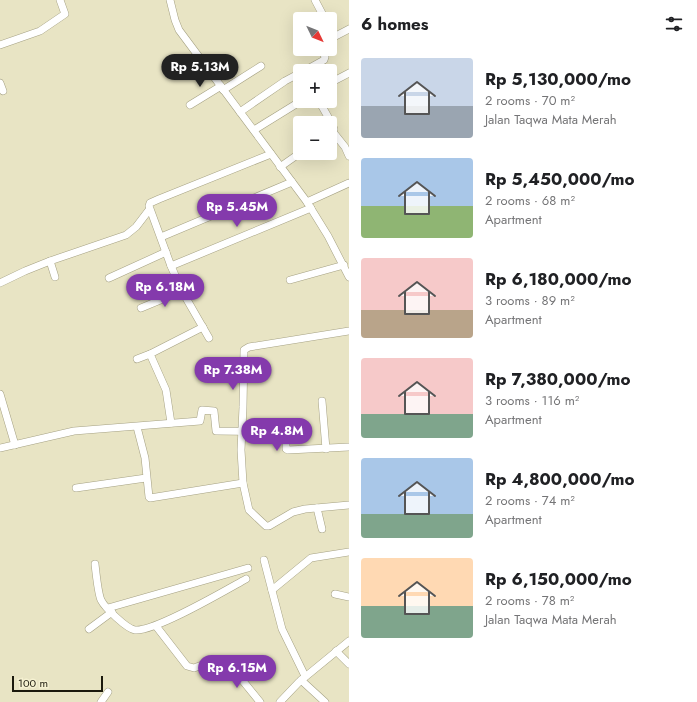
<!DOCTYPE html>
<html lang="en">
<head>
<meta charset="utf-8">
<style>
	:root { --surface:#fff; --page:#f6f6f6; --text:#202124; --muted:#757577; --accent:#843aac }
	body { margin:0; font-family:Jost,sans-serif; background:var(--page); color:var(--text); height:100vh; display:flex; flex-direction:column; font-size:15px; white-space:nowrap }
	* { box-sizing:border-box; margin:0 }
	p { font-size:13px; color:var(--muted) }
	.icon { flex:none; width:22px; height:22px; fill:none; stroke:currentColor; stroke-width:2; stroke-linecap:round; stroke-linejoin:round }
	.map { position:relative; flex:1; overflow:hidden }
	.drawer { display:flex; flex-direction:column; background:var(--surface); width:348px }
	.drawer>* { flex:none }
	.needle { width:26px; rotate:133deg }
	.tools { position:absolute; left:293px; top:12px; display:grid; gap:8px }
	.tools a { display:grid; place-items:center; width:44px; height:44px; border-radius:4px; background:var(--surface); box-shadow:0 4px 16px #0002; font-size:20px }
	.scale { position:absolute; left:12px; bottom:10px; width:91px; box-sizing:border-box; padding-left:4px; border:2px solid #1b190d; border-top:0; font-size:11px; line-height:14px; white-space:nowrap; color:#1b190d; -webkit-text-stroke:3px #f5f1d1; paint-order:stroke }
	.price { position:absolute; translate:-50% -34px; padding:0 9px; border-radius:14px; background:var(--accent); color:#fff; font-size:13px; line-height:26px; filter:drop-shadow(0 1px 2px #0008) }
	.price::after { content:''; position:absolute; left:50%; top:24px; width:12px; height:9px; margin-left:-6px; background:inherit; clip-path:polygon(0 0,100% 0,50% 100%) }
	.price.current { background:#222; color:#fff }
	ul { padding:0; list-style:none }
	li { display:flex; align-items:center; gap:12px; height:100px; padding:0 12px }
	li span { display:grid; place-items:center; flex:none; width:112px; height:80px; border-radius:4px; color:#555 }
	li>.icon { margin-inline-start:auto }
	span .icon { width:48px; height:48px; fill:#fffc; stroke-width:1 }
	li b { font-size:17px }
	h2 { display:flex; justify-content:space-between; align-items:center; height:48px; padding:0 12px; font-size:17px }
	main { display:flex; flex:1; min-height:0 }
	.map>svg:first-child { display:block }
</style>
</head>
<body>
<main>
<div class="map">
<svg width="349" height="702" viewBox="0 0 349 702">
	<rect width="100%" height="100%" fill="#e8e4c4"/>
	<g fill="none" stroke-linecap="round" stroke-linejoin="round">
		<!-- minor casing -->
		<g stroke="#a5a183" stroke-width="8">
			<g id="minor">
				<polyline points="170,0 175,20 179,30 307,202 328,236 349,277"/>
				<polyline points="315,0 325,19"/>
				<polyline points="330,39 349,29"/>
				<polyline points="0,45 40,31 65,14 60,0"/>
				<polyline points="304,71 324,60 325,57 322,49"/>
				<polyline points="0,83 3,91"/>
				<polyline points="330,83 349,73"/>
				<polyline points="223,90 261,66"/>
				<polyline points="319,101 332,124 334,129 330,133"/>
				<polyline points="190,105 221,86"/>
				<polyline points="240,112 285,81 300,73"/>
				<polyline points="254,130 301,101"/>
				<polyline points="333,132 345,147 349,156"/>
				<polyline points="280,167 300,153"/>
				<polyline points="307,202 349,183"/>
				<polyline points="161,237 292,182"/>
				<polyline points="50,261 55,277"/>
				<polyline points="171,266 311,208"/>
				<polyline points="109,278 166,252"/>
				<polyline points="290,280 344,265"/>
				<polyline points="0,283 25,271 50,261 126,235 136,227 149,210"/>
				<polyline points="141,308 182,291"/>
				<polyline points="349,331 249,347 244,350 243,407 241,450 243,483 249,510 266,526 269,526 293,512 305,509 349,505"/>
				<polyline points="209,338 182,291 171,266 149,206 150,203 159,199 271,154"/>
				<polyline points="137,359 150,354"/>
				<polyline points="0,394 15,445"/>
				<polyline points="322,401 326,449"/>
				<polyline points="171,423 166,390 150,354 203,327"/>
				<polyline points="137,427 145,458 149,497 150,498 243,483"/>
				<polyline points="0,448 74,431 200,421 202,410 214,411 216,431 282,432 286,437 286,449 288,450 349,447"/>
				<polyline points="76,488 146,478"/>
				<polyline points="317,508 322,529"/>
				<polyline points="264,560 282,629 305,676"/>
				<path d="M 95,564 C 96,573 98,593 101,600 C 105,608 127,629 135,630 C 155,632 226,590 246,579"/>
				<polyline points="272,590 311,558 349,552"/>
				<polyline points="335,594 349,597"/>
				<polyline points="108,608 248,568"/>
				<polyline points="156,626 187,666 194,668 218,659 234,670 260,702"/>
				<polyline points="89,629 112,612"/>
				<polyline points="336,651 349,664"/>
				<polyline points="301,680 325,702"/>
				<polyline points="101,702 108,692"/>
				<polyline points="280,702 299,682 349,641"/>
			</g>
		</g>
		<!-- minor -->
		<use href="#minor" stroke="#fff" stroke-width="7"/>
	</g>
</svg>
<div class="tools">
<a><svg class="needle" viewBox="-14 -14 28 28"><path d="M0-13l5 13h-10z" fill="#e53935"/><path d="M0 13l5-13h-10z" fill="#757577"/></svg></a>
<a>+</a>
<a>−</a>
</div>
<div class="scale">100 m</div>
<b class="price current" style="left:200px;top:88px">Rp 5.13M</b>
<b class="price" style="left:237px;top:228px">Rp 5.45M</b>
<b class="price" style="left:165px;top:308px">Rp 6.18M</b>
<b class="price" style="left:233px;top:391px">Rp 7.38M</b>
<b class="price" style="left:277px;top:452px">Rp 4.8M</b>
<b class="price" style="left:237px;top:689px">Rp 6.15M</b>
</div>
<section class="drawer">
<h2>6 homes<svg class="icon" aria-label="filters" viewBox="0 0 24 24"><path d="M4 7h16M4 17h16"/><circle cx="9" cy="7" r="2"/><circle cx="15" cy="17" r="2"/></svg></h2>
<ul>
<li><span style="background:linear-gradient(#c9d6e8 60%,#9aa5b1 0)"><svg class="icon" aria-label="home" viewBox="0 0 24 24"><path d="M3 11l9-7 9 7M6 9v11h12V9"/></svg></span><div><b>Rp 5,130,000/mo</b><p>2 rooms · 70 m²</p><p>Jalan Taqwa Mata Merah</p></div></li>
<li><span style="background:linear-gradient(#a9c7e8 60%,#8fb573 0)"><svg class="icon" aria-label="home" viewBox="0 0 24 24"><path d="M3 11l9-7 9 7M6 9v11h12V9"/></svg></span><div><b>Rp 5,450,000/mo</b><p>2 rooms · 68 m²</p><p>Apartment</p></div></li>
<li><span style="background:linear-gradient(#f6c9c9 65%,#b9a48a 0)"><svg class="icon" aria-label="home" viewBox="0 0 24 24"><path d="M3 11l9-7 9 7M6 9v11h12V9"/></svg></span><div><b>Rp 6,180,000/mo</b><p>3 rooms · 89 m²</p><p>Apartment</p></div></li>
<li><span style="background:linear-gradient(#f6c9c9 70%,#7fa58c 0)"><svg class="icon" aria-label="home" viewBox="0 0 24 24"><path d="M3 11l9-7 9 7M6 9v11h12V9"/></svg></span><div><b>Rp 7,380,000/mo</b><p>3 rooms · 116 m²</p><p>Apartment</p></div></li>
<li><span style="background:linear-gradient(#a9c7e8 70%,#7fa58c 0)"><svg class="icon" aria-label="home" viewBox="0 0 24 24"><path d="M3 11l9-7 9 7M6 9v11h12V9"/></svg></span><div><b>Rp 4,800,000/mo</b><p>2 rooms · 74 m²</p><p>Apartment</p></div></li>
<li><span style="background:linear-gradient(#ffd9b3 60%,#7fa58c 0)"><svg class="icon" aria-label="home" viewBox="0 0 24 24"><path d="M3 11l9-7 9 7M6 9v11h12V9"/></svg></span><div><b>Rp 6,150,000/mo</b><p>2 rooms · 78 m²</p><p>Jalan Taqwa Mata Merah</p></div></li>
</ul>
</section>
</main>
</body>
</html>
